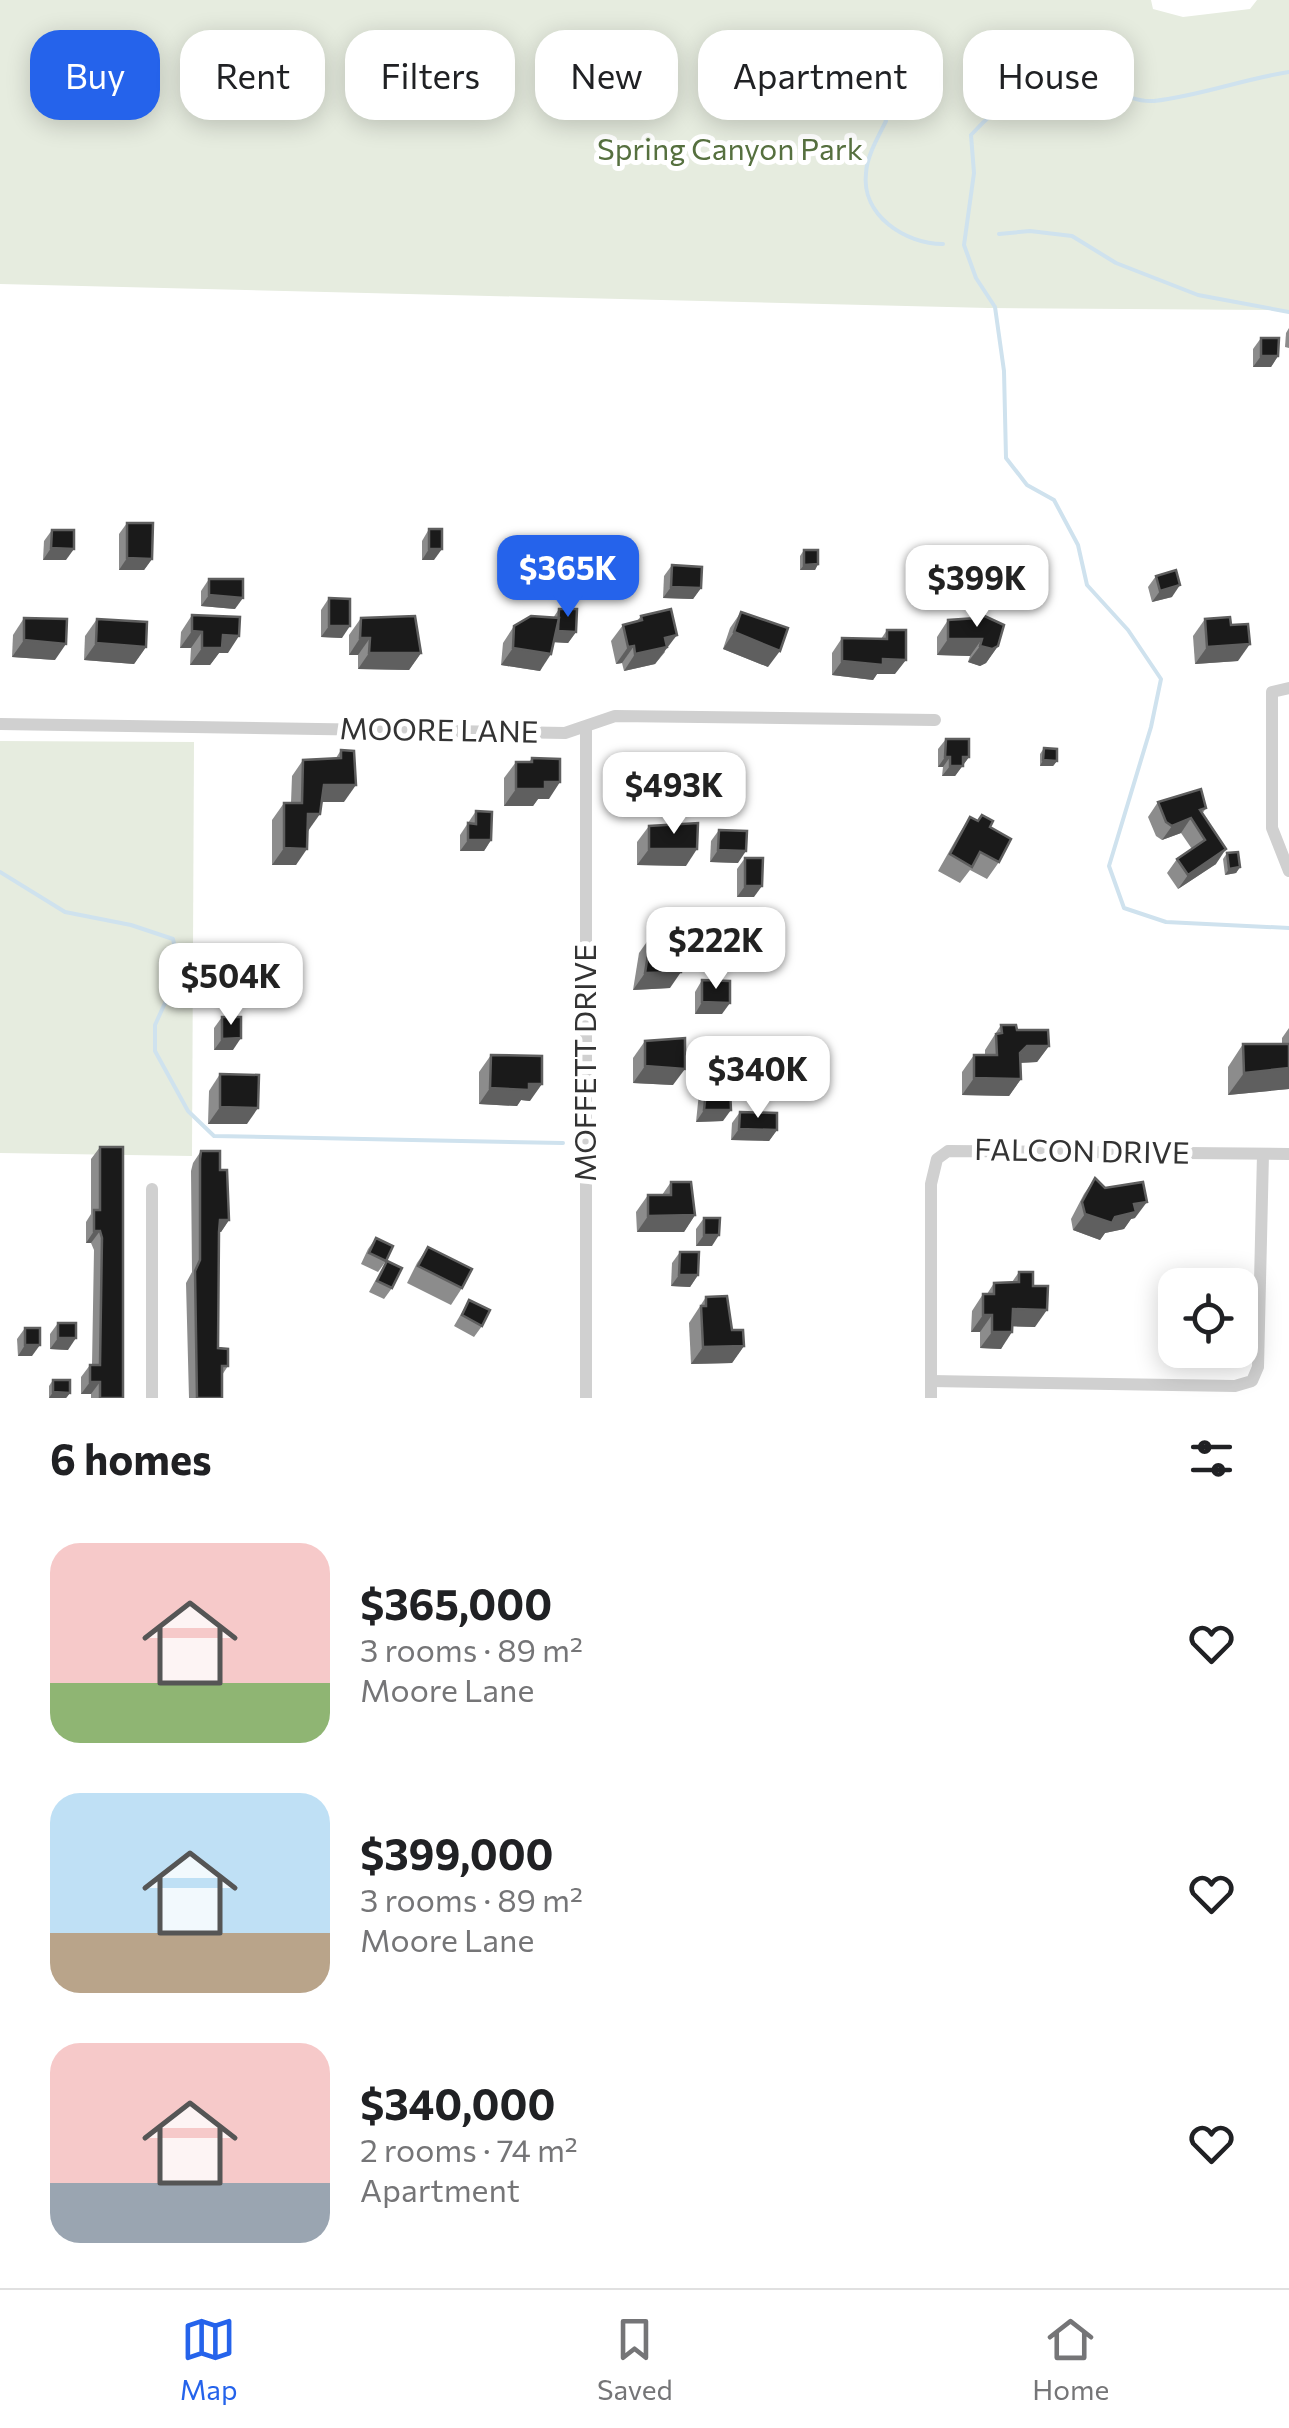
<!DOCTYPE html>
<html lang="en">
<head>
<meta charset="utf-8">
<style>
	:root { --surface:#fff; --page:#f2f2f2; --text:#202124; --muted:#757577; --line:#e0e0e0; --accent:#2563eb }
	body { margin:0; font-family:Commissioner,sans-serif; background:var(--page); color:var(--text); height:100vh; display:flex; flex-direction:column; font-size:38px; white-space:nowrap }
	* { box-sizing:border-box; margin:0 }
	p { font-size:32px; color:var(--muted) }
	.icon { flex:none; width:55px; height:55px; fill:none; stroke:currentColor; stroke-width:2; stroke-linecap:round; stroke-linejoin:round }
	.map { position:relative; height:1398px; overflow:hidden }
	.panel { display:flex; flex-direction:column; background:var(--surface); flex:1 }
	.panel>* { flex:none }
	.hud { position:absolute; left:30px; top:30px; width:1230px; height:90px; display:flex; gap:20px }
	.buttons { position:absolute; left:1158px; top:1268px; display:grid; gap:20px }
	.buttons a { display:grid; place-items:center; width:100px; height:100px; border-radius:20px; background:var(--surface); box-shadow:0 5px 25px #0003; font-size:50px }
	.price { position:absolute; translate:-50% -85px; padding:0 22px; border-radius:20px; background:#fff; color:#222; font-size:32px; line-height:65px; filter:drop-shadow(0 2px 5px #0008) }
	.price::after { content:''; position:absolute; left:50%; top:60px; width:30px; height:22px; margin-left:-15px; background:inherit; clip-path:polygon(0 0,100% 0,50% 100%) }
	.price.active { background:var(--accent); color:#fff }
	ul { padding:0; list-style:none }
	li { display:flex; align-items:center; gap:30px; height:250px; padding:0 50px }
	li span { display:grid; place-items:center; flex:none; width:280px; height:200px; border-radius:30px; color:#555 }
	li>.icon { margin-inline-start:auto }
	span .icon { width:120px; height:120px; fill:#fffc; stroke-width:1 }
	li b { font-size:42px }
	h2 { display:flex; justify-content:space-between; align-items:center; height:120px; padding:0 50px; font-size:42px }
	.tag { padding:0 35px; border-radius:30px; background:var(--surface); box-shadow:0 5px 25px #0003; font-size:35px; line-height:90px }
	.tag.active { background:var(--accent); color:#fff }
	.tab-bar { display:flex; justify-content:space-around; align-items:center; height:140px; border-top:2px solid var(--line); background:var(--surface); font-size:28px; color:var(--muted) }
	.tab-bar a { display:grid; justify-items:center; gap:5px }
	.tab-bar .active { color:var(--accent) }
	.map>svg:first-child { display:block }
</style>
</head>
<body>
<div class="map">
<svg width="1289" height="1398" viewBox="0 0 1289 1398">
	<rect width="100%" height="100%" fill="#fff"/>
	<!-- green -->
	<g fill="#e6ecdf">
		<polygon points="0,0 1151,0 1153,9 1183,17 1250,9 1257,0 1289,0 1289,310 989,308 0,284"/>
		<polygon points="0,741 194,742 192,1156 0,1153"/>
	</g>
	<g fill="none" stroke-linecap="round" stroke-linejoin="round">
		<!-- stream -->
		<g stroke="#cfe2ee" stroke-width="4">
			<path d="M 869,54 L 866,72 L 886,121 C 878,137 867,156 866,173 C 861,215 905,244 943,244"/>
			<path d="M 1289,72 C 1243,79 1200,96 1154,101 C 1125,103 1102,79 1075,76 C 1035,72 995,109 971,135 L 974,173 L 964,245 L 976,278 L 995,307 L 1004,371 L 1006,458 L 1027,485 L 1054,500 L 1078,545 L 1087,585 L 1128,630 L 1161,679 L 1151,727 L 1109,866 L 1124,908 L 1166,922 L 1289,928"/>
			<polyline points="999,234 1030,231 1072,236 1116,263 1198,295 1289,312"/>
			<polyline points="0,872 65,912 131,925 173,939 180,970 155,1025 155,1051 188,1111 214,1136 563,1143"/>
		</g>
		<!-- minor -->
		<g stroke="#d0d0d0" stroke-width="12">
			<polyline points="1289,688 1272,692 1272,828 1289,871"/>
			<polyline points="0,724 565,733 615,716 935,720"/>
			<polyline points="931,1381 1235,1386 1252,1381 1258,1367 1263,1154"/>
			<polyline points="152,1398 152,1189"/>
			<polyline points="586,1398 586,727"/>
			<polyline points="931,1398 931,1184 937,1159 948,1151 1289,1154"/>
		</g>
	</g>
	<!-- wall -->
	<g fill="#8c8c8c">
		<polygon points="1289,328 1289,348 1285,347 1286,333"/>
		<polygon points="1261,338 1278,356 1271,367 1253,367 1253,349"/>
		<polygon points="127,523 152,559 144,570 119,570 119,534"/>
		<polygon points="429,529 434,560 422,560 422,541"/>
		<polygon points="52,530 66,560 43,560 44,541"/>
		<polygon points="804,550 818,564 815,570 800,570 800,556"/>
		<polygon points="672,565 701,588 693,599 663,598 664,576"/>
		<polygon points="1156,576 1172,597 1152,602 1148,587"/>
		<polygon points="209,579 235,609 201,606 201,591"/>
		<polygon points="329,598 342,638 321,637 321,610"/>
		<polygon points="559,609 576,632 568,643 554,642 540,671 501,665 503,643 514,626 553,618"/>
		<polygon points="741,612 768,667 723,649 730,628"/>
		<polygon points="978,613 998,646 986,663 980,666 968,662 970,656 937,655 937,637 948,620 975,618"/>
		<polygon points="192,615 228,653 219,653 210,665 190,665 191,648 180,648 181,632"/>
		<polygon points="641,616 665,652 655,664 624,671 622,663 616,664 611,641 623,625 637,621"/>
		<polygon points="24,618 55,660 12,657 13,635"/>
		<polygon points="361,618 421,653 409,670 358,669 358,655 349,655 349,635"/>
		<polygon points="97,619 146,647 134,664 84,660 85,636"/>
		<polygon points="1205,619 1231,625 1238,661 1195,664 1193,636"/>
		<polygon points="887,630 895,674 877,674 873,680 832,675 832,653 842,638 881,639"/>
		<polygon points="946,739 969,757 955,776 942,776 943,767 938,767 938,749"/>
		<polygon points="1044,748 1057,761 1053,766 1040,766 1040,754"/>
		<polygon points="341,750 344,802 321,802 308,831 296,865 272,865 272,820 284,803 291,803 292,776 303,760 336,758"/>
		<polygon points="532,758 549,799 538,799 533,806 504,806 504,778 516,762 529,762"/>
		<polygon points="1158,802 1206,808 1202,814 1216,864 1178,889 1167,873 1177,859 1192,849 1181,833 1162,840 1156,836 1148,817"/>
		<polygon points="476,811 491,840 484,851 460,851 460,835"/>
		<polygon points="970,817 990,827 999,862 987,879 970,870 960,883 938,871 959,834"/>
		<polygon points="649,826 686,866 637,865 637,842"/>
		<polygon points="719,830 738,863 710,862 711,841"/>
		<polygon points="1227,853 1240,867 1236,873 1225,875 1223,859"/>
		<polygon points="745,858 754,897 737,897 737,869"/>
		<polygon points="651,936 670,988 633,990 639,953"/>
		<polygon points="214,972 257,996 249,1008 206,1007 206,984"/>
		<polygon points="702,980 722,1014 695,1014 695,992"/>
		<polygon points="222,1017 233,1050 214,1050 214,1028"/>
		<polygon points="1001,1025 1049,1046 1037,1062 1020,1063 1021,1079 1009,1096 962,1095 962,1072 974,1055 985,1055 985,1050"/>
		<polygon points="1289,1028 1289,1089 1228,1095 1228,1067 1243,1044 1282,1044 1282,1038"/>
		<polygon points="645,1041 673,1085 633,1083 633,1058"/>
		<polygon points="491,1055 530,1101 521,1100 517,1106 479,1104 479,1072"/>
		<polygon points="220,1074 247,1124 208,1124 209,1091"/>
		<polygon points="707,1082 723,1121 696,1122 699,1093"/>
		<polygon points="740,1112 777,1130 769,1141 731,1140 732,1123"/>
		<polygon points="100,1147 123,1398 91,1398 91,1394 81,1394 81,1377 90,1365 92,1365 94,1250 91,1243 86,1243 86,1222 91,1214 91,1159"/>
		<polygon points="201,1151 220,1170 229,1220 221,1232 219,1232 218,1348 228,1366 222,1375 222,1398 189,1398 186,1283 192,1272 191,1171 193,1163"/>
		<polygon points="1095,1178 1135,1218 1131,1219 1124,1229 1105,1233 1100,1240 1073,1230 1071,1219 1084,1194"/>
		<polygon points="671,1182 695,1215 684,1232 637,1232 636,1212 648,1195 662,1195"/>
		<polygon points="704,1218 712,1246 696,1246 696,1229"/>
		<polygon points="376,1238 386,1261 378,1272 361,1264 368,1249"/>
		<polygon points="428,1247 462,1288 451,1305 407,1283 417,1263"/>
		<polygon points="680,1252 698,1275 690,1287 671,1286 672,1263"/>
		<polygon points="387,1261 392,1288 384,1299 369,1292 380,1272"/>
		<polygon points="1019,1272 1035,1327 1013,1326 1001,1349 980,1348 980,1332 971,1332 972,1311 983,1294 987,1294 994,1283 1012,1282"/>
		<polygon points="706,1297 744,1346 732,1363 691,1364 689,1323"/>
		<polygon points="469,1300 482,1326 474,1337 454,1326"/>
		<polygon points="58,1323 68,1350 50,1349 50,1334"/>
		<polygon points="25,1328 32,1356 18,1356 17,1339"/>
		<polygon points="53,1380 70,1393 66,1398 49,1398 49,1386"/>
	</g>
	<!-- shaded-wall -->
	<g fill="#5f5f5f">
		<polygon points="1261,356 1278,356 1271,367 1253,367"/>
		<polygon points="51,548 74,549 66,560 43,560"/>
		<polygon points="429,549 442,549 434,560 422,560"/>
		<polygon points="127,558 152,559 144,570 119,570"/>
		<polygon points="818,564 815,570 800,570 804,565"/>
		<polygon points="1180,585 1172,597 1152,602 1160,591"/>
		<polygon points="671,587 701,588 693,599 663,598"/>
		<polygon points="209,595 243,598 235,609 201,606"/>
		<polygon points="329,626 350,626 342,638 321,637"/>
		<polygon points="192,631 202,632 191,648 180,648"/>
		<polygon points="558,631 576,632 568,643 550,642"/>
		<polygon points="734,632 780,651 768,667 723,649"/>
		<polygon points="223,635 239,636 228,653 219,653 210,665 190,665 202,648"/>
		<polygon points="677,635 655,664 624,671 635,654 665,638"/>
		<polygon points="360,638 370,638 358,655 349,655"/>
		<polygon points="948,639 982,639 970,656 937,655"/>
		<polygon points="24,640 66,644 55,660 12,657"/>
		<polygon points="96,643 146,647 134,664 84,660"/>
		<polygon points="1250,644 1238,661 1195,664 1207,647"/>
		<polygon points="634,646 622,663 616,664 628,647"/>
		<polygon points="980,646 998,646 986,663 980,666 968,662"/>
		<polygon points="513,648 551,654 540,671 501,665"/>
		<polygon points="369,653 421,653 409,670 358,669"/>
		<polygon points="883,659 906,660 895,674 877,674 873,680 832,675 842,661"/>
		<polygon points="945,757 950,757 943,767 938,767"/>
		<polygon points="963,757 969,757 955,776 942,776 950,766"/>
		<polygon points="1043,760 1057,761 1053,766 1040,766"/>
		<polygon points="545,782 560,782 549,799 538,799 533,806 504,806 516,789"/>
		<polygon points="324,785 356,785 344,802 312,802"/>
		<polygon points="308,814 320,814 308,831"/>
		<polygon points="1191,818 1181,833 1162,840 1172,826"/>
		<polygon points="468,840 491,840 484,851 460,851"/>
		<polygon points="284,848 307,849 296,865 272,865"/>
		<polygon points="649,849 697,849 686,866 637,865"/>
		<polygon points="1226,849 1216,864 1178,889 1188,875"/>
		<polygon points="718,850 746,851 738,863 710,862"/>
		<polygon points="1240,867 1236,873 1225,875 1229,869"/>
		<polygon points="745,886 762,886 754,897 737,897"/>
		<polygon points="681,972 670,988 633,990 645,973"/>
		<polygon points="213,996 257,996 249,1008 206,1007"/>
		<polygon points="702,1002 730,1003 722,1014 695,1014"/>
		<polygon points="241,1038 233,1050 214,1050 222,1039"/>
		<polygon points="1027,1046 1049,1046 1037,1062 1015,1063 1008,1070"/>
		<polygon points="645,1066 685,1069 673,1085 633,1083"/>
		<polygon points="1289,1068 1289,1089 1228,1095 1244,1073"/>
		<polygon points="974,1078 1021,1079 1009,1096 962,1095"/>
		<polygon points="529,1084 542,1084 530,1101 521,1100 517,1106 479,1104 490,1088"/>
		<polygon points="220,1107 258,1108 247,1124 208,1124"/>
		<polygon points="704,1110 731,1110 723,1121 696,1122"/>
		<polygon points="739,1129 777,1130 769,1141 731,1140"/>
		<polygon points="1147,1202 1135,1218 1131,1219 1124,1229 1105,1233 1100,1240 1073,1230 1085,1214 1115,1217 1134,1204"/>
		<polygon points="695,1215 684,1232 637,1232 648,1216"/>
		<polygon points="220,1220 229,1220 221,1232 212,1232"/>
		<polygon points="94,1231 100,1231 91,1243 86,1243"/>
		<polygon points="704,1235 719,1235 712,1246 696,1246"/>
		<polygon points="679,1275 698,1275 690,1287 671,1286"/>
		<polygon points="1013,1309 1047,1310 1035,1327 1001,1326"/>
		<polygon points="983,1315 992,1315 980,1332 971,1332"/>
		<polygon points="992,1332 1012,1332 1001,1349 980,1348"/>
		<polygon points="58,1338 76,1338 68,1350 50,1349"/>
		<polygon points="25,1345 40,1345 32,1356 18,1356"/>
		<polygon points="744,1346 732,1363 691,1364 703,1347"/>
		<polygon points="90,1382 100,1382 91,1394 81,1394"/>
		<polygon points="53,1392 70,1393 66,1398 49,1398"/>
	</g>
	<!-- building -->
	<g fill="#1a1a1a" stroke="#5f5f5f" stroke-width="2.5">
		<polygon points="1261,338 1279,338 1278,356 1261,356"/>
		<polygon points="127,523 153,523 152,559 127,558"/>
		<rect x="429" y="529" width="13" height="20"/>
		<polygon points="52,530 74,530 74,549 51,548"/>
		<polygon points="804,550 818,550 818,564 804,565"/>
		<polygon points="672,565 702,567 701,588 671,587"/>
		<polygon points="1176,570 1180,585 1160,591 1156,576"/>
		<polygon points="209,579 243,579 243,598 209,595"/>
		<polygon points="329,598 350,599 350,626 329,626"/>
		<polygon points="559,609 577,609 576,632 558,631"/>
		<polygon points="671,609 677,635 665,638 667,647 635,654 634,646 628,647 623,625 642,620 641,616"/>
		<polygon points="741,612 788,628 780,651 734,632"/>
		<polygon points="978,613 1004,625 998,646 992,649 980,646 982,639 948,639 948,620 977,618"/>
		<polygon points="192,615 240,617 239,636 223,635 222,648 202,648 202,632 192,631"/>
		<polygon points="415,616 421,653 369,653 370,638 360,638 361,618"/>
		<polygon points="531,616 559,618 551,654 513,648 514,626"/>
		<polygon points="1230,617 1231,625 1248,624 1250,644 1207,647 1205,619"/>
		<polygon points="24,618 67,619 66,644 24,640"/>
		<polygon points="97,619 147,622 146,647 96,643"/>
		<polygon points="887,630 906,630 906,660 883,659 883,665 842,661 842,638 887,639"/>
		<polygon points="946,739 969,739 969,757 963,757 963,766 950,766 950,757 945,757"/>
		<polygon points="1044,748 1057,749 1057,761 1043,760"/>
		<polygon points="341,750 354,751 356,785 324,785 320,814 308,814 307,849 284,848 284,803 302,803 303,760 341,758"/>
		<polygon points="532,758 560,759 560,782 545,782 545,789 516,789 516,762 532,762"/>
		<polygon points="1201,789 1206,808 1200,810 1226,849 1188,875 1177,859 1205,840 1191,818 1172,826 1166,822 1158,802"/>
		<polygon points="476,811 492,812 491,840 468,840 468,823 476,824"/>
		<polygon points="982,815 993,821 990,827 1011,839 999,862 980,852 972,867 950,854 970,817 978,821"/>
		<polygon points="698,823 697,849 649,849 649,826"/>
		<polygon points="719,830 747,831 746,851 718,850"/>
		<polygon points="1238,852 1240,867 1229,869 1227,853"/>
		<polygon points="745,858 763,858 762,886 745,886"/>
		<polygon points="651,936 682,936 681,972 645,973"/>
		<polygon points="214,972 257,976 257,996 213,996"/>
		<polygon points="702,980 730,981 730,1003 702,1002"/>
		<polygon points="222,1017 241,1017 241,1038 222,1039"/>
		<polygon points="1001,1025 1016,1025 1017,1030 1048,1030 1049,1046 1027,1046 1020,1053 1021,1079 974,1078 974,1055 997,1055 996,1034 1002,1033"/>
		<polygon points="685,1038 685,1069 645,1066 645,1041"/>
		<polygon points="1243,1044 1289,1044 1289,1068 1244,1073"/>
		<polygon points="491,1055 542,1056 542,1084 529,1084 529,1090 490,1088"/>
		<polygon points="220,1074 259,1075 258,1108 220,1107"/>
		<polygon points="719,1081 719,1089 730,1089 731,1110 704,1110 707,1082"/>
		<polygon points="740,1112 777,1113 777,1130 739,1129"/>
		<polygon points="100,1147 123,1147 123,1398 100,1398 100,1382 90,1382 90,1365 100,1365 102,1238 100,1231 94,1231 94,1210 100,1210"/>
		<polygon points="201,1151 220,1151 220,1170 227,1170 229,1220 220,1220 219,1232 218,1348 228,1349 228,1366 222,1366 222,1398 197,1398 195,1271 200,1260 200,1159"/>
		<polygon points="1095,1178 1105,1188 1143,1182 1147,1202 1134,1204 1136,1212 1115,1217 1112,1223 1085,1214 1082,1202"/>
		<polygon points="671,1182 691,1182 695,1215 648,1216 648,1195 671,1195"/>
		<polygon points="704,1218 720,1218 719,1235 704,1235"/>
		<polygon points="376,1238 393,1246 386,1261 369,1253"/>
		<polygon points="428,1247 472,1269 462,1288 418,1266"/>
		<polygon points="680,1252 699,1252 698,1275 679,1275"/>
		<polygon points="387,1261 402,1268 392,1288 377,1281"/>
		<polygon points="1019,1272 1033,1272 1033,1286 1048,1286 1047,1310 1013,1309 1012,1332 992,1332 992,1315 983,1315 983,1294 994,1294 994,1283 1019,1282"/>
		<polygon points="727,1296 732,1330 743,1330 744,1346 703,1347 701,1306 706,1306 706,1297"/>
		<polygon points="469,1300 490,1310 482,1326 462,1315"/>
		<rect x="58" y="1323" width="18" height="15"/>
		<rect x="25" y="1328" width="15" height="17"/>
		<polygon points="53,1380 70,1380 70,1393 53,1392"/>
	</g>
	<g text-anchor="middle" stroke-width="10" stroke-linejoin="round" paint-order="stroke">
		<!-- park labels -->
		<g font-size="30" fill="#56703f" stroke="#fff">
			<text x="730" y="160">Spring Canyon Park</text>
		</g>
		<!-- street labels -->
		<g font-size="30" fill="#333" stroke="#fff">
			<text transform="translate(439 731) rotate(1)" y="10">MOORE LANE</text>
			<text transform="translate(586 1063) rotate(-90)" y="10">MOFFETT DRIVE</text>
			<text transform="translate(1082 1152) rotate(1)" y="10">FALCON DRIVE</text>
		</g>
	</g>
</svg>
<div class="buttons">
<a><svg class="icon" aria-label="locate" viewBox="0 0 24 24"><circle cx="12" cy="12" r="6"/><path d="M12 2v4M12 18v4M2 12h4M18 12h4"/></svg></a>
</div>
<b class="price active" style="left:568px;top:620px">$365K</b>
<b class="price" style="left:977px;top:630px">$399K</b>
<b class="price" style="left:674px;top:837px">$493K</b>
<b class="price" style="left:716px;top:992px">$222K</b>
<b class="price" style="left:231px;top:1028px">$504K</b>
<b class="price" style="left:758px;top:1121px">$340K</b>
<div class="hud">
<a class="tag active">Buy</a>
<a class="tag">Rent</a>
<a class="tag">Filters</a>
<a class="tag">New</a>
<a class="tag">Apartment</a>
<a class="tag">House</a>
</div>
</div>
<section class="panel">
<h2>6 homes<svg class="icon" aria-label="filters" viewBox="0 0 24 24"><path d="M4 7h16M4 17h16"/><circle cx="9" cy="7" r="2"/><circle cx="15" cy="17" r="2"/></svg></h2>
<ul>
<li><span style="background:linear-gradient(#f6c9c9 70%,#8fb573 0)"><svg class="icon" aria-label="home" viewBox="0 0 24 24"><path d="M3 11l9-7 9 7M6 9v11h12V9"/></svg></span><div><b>$365,000</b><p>3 rooms · 89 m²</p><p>Moore Lane</p></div><svg class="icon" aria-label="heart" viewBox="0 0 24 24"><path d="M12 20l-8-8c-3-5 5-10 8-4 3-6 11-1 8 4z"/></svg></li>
<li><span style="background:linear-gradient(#bfe0f5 70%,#b9a48a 0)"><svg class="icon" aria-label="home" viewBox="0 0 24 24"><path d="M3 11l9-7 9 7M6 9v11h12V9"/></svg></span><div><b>$399,000</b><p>3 rooms · 89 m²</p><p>Moore Lane</p></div><svg class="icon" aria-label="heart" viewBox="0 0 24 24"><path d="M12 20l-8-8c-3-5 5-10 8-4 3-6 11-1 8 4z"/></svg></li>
<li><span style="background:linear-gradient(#f6c9c9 70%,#9aa5b1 0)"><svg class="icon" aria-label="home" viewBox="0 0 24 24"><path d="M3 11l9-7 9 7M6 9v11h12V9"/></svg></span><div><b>$340,000</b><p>2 rooms · 74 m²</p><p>Apartment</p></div><svg class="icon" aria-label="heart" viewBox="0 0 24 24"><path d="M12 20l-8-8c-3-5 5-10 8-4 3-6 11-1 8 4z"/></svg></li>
</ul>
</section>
<nav class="tab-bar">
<a class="active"><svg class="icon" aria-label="map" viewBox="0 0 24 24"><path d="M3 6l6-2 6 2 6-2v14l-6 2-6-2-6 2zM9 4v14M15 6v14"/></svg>Map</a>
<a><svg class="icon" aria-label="saved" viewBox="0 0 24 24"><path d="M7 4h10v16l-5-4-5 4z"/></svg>Saved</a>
<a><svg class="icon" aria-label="home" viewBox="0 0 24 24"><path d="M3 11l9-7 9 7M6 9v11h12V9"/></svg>Home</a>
</nav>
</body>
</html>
